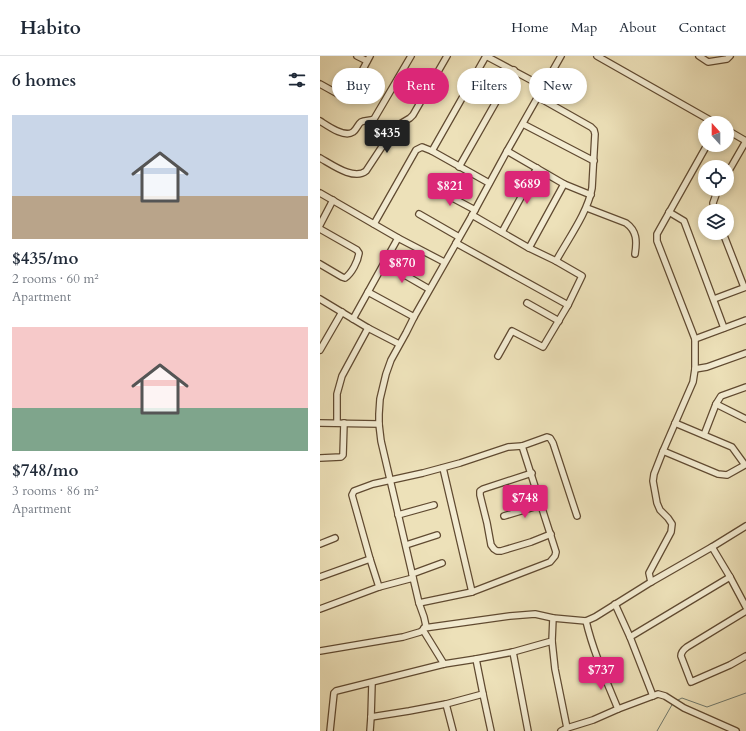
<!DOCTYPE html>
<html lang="en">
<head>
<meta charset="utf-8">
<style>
	:root { --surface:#fff; --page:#f2f2f3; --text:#1f2937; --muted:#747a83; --line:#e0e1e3; --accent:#db2777 }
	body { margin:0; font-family:Cardo,serif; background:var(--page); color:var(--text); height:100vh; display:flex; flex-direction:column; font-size:15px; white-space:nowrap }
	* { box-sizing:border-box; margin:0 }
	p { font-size:13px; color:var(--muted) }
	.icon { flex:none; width:22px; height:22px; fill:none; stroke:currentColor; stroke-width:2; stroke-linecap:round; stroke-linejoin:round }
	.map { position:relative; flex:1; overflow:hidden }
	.drawer { display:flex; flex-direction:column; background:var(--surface); width:320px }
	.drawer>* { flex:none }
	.top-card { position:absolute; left:12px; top:12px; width:354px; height:36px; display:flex; gap:8px }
	.needle { width:26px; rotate:339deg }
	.controls { position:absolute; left:378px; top:60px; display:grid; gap:8px }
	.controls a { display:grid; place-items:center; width:36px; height:36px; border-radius:50%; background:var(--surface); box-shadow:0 2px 6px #0003; font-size:20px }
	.price { position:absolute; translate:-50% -34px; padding:0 9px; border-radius:4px; background:var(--accent); color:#fff; font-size:13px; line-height:26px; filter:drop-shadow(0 1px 2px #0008) }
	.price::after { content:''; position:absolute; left:50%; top:24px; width:12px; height:9px; margin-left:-6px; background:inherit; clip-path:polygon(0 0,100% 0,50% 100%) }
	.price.on { background:#222; color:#fff }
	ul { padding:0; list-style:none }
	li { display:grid; align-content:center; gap:8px; height:212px; padding:0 12px }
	li span { display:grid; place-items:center; height:124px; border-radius:0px; color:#555 }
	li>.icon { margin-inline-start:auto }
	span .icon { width:72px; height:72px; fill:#fffc; stroke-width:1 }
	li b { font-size:17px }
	h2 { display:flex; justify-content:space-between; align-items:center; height:48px; padding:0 12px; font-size:17px }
	.pill { padding:0 14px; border-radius:18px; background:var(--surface); box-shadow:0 2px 6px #0003; font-size:14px; line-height:36px }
	.pill.on { background:var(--accent); color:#fff }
	header { display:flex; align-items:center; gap:24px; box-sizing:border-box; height:56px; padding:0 20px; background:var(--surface); border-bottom:1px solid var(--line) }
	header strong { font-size:19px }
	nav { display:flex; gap:22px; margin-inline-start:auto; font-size:14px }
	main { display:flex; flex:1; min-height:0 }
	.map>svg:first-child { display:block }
</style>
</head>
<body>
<header>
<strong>Habito</strong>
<nav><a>Home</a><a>Map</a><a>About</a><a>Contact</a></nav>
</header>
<main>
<section class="drawer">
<h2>6 homes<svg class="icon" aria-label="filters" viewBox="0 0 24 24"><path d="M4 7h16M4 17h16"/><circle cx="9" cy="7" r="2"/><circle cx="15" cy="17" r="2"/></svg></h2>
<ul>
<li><span style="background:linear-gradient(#c9d6e8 65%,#b9a48a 0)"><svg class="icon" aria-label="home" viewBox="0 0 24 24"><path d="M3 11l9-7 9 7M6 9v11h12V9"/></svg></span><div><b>$435/mo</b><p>2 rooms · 60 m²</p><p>Apartment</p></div></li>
<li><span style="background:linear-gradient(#f6c9c9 65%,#7fa58c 0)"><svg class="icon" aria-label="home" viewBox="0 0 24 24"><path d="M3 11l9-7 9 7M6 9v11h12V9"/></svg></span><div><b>$748/mo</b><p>3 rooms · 86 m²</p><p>Apartment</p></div></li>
</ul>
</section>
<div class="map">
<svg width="426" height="675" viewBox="0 0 426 675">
	<rect width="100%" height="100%" fill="#ede1b9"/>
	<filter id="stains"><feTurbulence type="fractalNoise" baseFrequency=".005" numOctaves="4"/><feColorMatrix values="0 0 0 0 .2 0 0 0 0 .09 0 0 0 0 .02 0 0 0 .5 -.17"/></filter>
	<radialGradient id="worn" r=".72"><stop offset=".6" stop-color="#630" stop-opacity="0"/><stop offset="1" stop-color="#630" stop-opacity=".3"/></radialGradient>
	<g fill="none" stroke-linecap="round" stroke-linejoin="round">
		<!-- stream -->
		<g stroke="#707a6e" stroke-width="1">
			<polyline points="358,644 362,642 387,651 426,637"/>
			<polyline points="337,675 353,647"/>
		</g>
		<!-- minor casing -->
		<g stroke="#604a31" stroke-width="8">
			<g id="minor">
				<polyline points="37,0 47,5"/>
				<polyline points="166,0 224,31"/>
				<polyline points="277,0 395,67"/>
				<polyline points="379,0 388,6 407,3 410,0"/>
				<polyline points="0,28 27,43 50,0"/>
				<path d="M 218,41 L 271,71 L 274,74 L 275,78 L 272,132 C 268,156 248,183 236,205"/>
				<path d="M 0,65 C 8,70 24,82 33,76 C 37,73 38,68 41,66 C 45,64 50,65 54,63 L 91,0"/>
				<polyline points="203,68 274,105"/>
				<polyline points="407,74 426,85"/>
				<polyline points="112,95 166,0"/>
				<polyline points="187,95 244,128 271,139"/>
				<path d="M 0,102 C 11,108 34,125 46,115 L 75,71 L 90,62 L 93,59 L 127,0"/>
				<polyline points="139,111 194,14"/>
				<polyline points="407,118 426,85"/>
				<polyline points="114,132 155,154"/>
				<polyline points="0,137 78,182 124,206"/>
				<path d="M 267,152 L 306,167 C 317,175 317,185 315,198"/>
				<polyline points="394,155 393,147 398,133"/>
				<polyline points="349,156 364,165 404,272"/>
				<polyline points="99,158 139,181"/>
				<polyline points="54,168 96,94 102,91 112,95 169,127"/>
				<polyline points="0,169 13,144"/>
				<path d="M 0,173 L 37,194 L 39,197 C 38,205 32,217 25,222 L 22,221 L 0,208"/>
				<polyline points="182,176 217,112"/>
				<polyline points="403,177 424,231"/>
				<polyline points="136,187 248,249 262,220 236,205 209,192 152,159"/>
				<polyline points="209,192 244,128"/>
				<polyline points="64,207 109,233"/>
				<polyline points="48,236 94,261"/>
				<polyline points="0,243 48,272 79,288"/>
				<polyline points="394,243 426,231"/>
				<polyline points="207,247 239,265"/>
				<polyline points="33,263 78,182"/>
				<polyline points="375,283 426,264"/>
				<polyline points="0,294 22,256"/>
				<polyline points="178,300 192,275 223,291 248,249"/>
				<polyline points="375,313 387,311 426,297"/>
				<polyline points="396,348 426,363"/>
				<polyline points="0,367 59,368"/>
				<polyline points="17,367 17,338 22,320 48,272"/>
				<polyline points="384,379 396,348 401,340 426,331"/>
				<polyline points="202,390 227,381 230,382 233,387 257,460"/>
				<polyline points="343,395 398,418 407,419 425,409 412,391 355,367"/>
				<polyline points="0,402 21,401 23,399 24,367"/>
				<polyline points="123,412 152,536"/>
				<polyline points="212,417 163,433 160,435 160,439 167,467 171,489 174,493 177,495 181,495 211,486 231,478"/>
				<polyline points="78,459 114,449"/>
				<polyline points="184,460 221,449"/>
				<polyline points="0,488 15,482"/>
				<polyline points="86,489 117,479"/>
				<polyline points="392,491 410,521 426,551"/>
				<polyline points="92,518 122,507"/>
				<polyline points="0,521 50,503"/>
				<polyline points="331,526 329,517 351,476 352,468 348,462 340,454 337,447 333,425 334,418 343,395 373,326 375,313 375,283 337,185 337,178 387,89"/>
				<polyline points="59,531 50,503 32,439 34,435 53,428 103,417 140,407 188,391 202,390 236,496 235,500 230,506 152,536 99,547"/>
				<polyline points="295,548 310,581 333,640"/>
				<polyline points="0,553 59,531 93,522"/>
				<path d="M 426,555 L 367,591 C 363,594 361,596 361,600 L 371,626 L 410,609 L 426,600"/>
				<path d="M 266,565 C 273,595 286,624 298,653 L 338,638 L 345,640 L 364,652 L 416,675"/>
				<polyline points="104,572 190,560 215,558 233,562 266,565 275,561 331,526 392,491 426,470"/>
				<polyline points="103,574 124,608"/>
				<polyline points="310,581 410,521"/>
				<polyline points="232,585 235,613 247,672 273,664 298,653"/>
				<polyline points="0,595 83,581 100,576 103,574 106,570 104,561 99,547 61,385 59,368 59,358 60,343 66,318 71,304 86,277 94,261 155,154 187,95 241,0"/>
				<polyline points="193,596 208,675"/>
				<polyline points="163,638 171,675"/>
				<polyline points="126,648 133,675"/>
				<polyline points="51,661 89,655 126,648 163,638 156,603"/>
				<polyline points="10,675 14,637 16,635 124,608 156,603 193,596 232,585 233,562"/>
				<polyline points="50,675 51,661 52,627"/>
				<polyline points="241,675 247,672"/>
			</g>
		</g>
		<!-- minor -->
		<use href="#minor" stroke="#f3ecd2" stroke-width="5.5"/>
	</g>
	<rect width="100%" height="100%" filter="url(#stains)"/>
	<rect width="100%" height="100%" fill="url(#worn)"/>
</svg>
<div class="controls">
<a><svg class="needle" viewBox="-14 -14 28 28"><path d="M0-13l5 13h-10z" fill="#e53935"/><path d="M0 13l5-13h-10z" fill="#747a83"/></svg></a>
<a><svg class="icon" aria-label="locate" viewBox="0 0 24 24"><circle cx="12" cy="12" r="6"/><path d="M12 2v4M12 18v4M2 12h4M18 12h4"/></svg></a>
<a><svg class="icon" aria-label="layers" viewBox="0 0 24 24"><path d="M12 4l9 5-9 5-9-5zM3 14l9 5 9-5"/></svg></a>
</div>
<b class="price on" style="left:67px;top:98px">$435</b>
<b class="price" style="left:207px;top:149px">$689</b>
<b class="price" style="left:130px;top:151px">$821</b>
<b class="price" style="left:82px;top:228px">$870</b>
<b class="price" style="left:205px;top:463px">$748</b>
<b class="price" style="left:281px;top:635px">$737</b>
<div class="top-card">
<a class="pill">Buy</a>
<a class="pill on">Rent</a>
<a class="pill">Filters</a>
<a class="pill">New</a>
</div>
</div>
</main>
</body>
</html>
